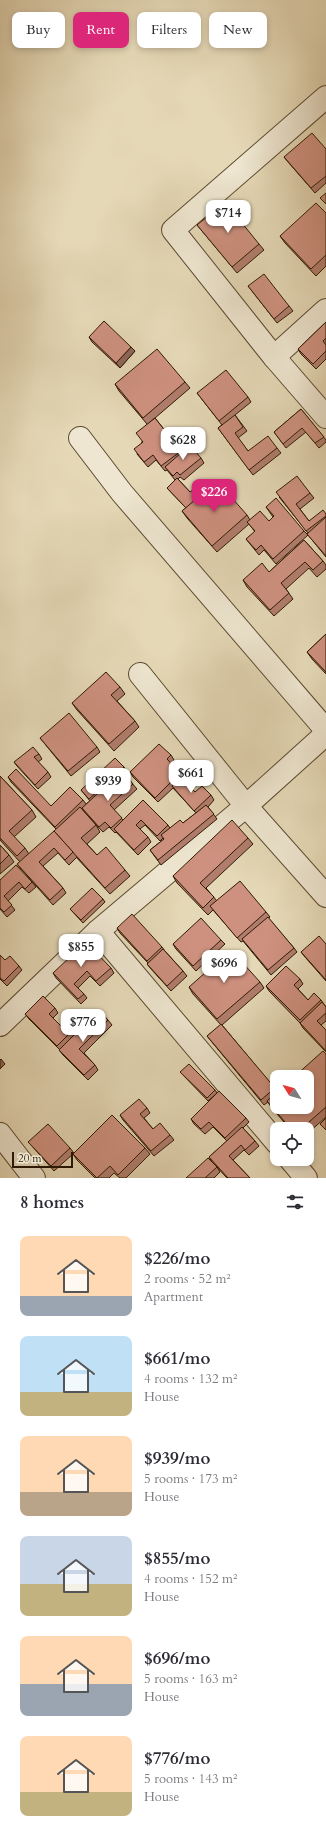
<!DOCTYPE html>
<html lang="en">
<head>
<meta charset="utf-8">
<style>
	:root { --surface:#fff; --page:#f7f7f7; --text:#2b2b33; --muted:#7c7c81; --accent:#db2777 }
	body { margin:0; font-family:Cardo,serif; background:var(--page); color:var(--text); height:100vh; display:flex; flex-direction:column; font-size:15px; white-space:nowrap }
	* { box-sizing:border-box; margin:0 }
	p { font-size:13px; color:var(--muted) }
	.icon { flex:none; width:22px; height:22px; fill:none; stroke:currentColor; stroke-width:2; stroke-linecap:round; stroke-linejoin:round }
	.map { position:relative; height:1178px; overflow:hidden }
	.drawer { display:flex; flex-direction:column; background:var(--surface); flex:1 }
	.drawer>* { flex:none }
	.guide { position:absolute; left:12px; top:12px; width:302px; height:36px; display:flex; gap:8px }
	.needle { width:26px; rotate:307deg }
	.fabs { position:absolute; left:270px; top:1070px; display:grid; gap:8px }
	.fabs a { display:grid; place-items:center; width:44px; height:44px; border-radius:8px; background:var(--surface); box-shadow:0 2px 6px #0003; font-size:20px }
	.scale { position:absolute; left:12px; bottom:10px; width:61px; box-sizing:border-box; padding-left:4px; border:2px solid #2f1a04; border-top:0; font-size:11px; line-height:14px; white-space:nowrap; color:#2f1a04; -webkit-text-stroke:3px #eee6d0; paint-order:stroke }
	.price { position:absolute; translate:-50% -34px; padding:0 9px; border-radius:8px; background:#fff; color:#222; font-size:13px; line-height:26px; filter:drop-shadow(0 1px 2px #0008) }
	.price::after { content:''; position:absolute; left:50%; top:24px; width:12px; height:9px; margin-left:-6px; background:inherit; clip-path:polygon(0 0,100% 0,50% 100%) }
	.price.active { background:var(--accent); color:#fff }
	ul { padding:0; list-style:none }
	li { display:flex; align-items:center; gap:12px; height:100px; padding:0 20px }
	li span { display:grid; place-items:center; flex:none; width:112px; height:80px; border-radius:8px; color:#555 }
	li>.icon { margin-inline-start:auto }
	span .icon { width:48px; height:48px; fill:#fffc; stroke-width:1 }
	li b { font-size:17px }
	h2 { display:flex; justify-content:space-between; align-items:center; height:48px; padding:0 20px; font-size:17px }
	.pill { padding:0 14px; border-radius:8px; background:var(--surface); box-shadow:0 2px 6px #0003; font-size:14px; line-height:36px }
	.pill.active { background:var(--accent); color:#fff }
	.map>svg:first-child { display:block }
</style>
</head>
<body>
<div class="map">
<svg width="326" height="1178" viewBox="0 0 326 1178">
	<rect width="100%" height="100%" fill="#e5d8b6"/>
	<filter id="stains"><feTurbulence type="fractalNoise" baseFrequency=".005" numOctaves="4"/><feColorMatrix values="0 0 0 0 .2 0 0 0 0 .09 0 0 0 0 .02 0 0 0 .5 -.17"/></filter>
	<radialGradient id="worn" r=".72"><stop offset=".6" stop-color="#630" stop-opacity="0"/><stop offset="1" stop-color="#630" stop-opacity=".3"/></radialGradient>
	<g fill="none" stroke-linecap="round" stroke-linejoin="round">
		<!-- minor casing -->
		<g stroke="#5c4a30" stroke-width="24">
			<g id="minor">
				<polyline points="326,97 173,230 274,357 326,417"/>
				<polyline points="274,357 326,310"/>
				<polyline points="80,438 122,493 326,730"/>
				<polyline points="140,674 246,806 326,896"/>
				<polyline points="98,931 277,1143"/>
				<polyline points="0,1025 98,931 246,806 326,734"/>
				<polyline points="0,1134 34,1178"/>
				<polyline points="290,1159 306,1178"/>
			</g>
		</g>
		<!-- minor -->
		<use href="#minor" stroke="#eee6d0" stroke-width="22"/>
	</g>
	<!-- wall -->
	<g fill="#b17d6d" stroke="#2f1a04">
		<polygon points="326,149 326,183 315,193 288,162 284,157"/>
		<polygon points="326,213 326,266 316,276 285,243 280,236"/>
		<polygon points="197,225 259,244 264,250 237,273"/>
		<polygon points="248,286 289,306 293,311 277,323"/>
		<polygon points="326,322 326,359 316,369 301,354 298,349"/>
		<polygon points="89,337 135,351 120,368 92,342"/>
		<polygon points="185,382 190,388 148,424 155,418 182,452 201,458 204,463 184,480 180,477 178,479 190,492 199,497 247,515 250,520 269,521 273,517 266,507 304,531 307,534 308,533 279,497 310,493 314,498 300,509 309,521 326,514 326,557 308,535 276,564 264,550 259,555 246,539 255,532 249,524 217,552 187,518 182,511 186,508 167,488 175,480 167,470 165,471 156,460 148,467 137,454 142,442 147,424 119,391 115,384"/>
		<polygon points="197,393 248,397 251,402 235,415 247,431 238,438 248,451 277,448 281,453 253,475 218,428 222,425"/>
		<polygon points="301,409 326,440 326,442 319,448 306,432 286,448 274,432"/>
		<polygon points="304,540 323,561 326,565 326,569 317,577 309,568 286,589 293,599 274,616 247,587 243,580 269,572"/>
		<polygon points="326,634 326,674 312,659 307,652"/>
		<polygon points="120,687 125,694 117,701 135,721 139,727 114,751 77,710 72,703"/>
		<polygon points="40,738 97,747 100,752 71,776"/>
		<polygon points="39,754 42,759 38,762 48,772 51,777 38,789 17,766 14,762"/>
		<polygon points="171,755 174,760 171,763 180,773 184,778 182,779 195,792 211,795 214,800 208,807 217,819 161,865 150,850 164,839 163,838 160,841 145,825 140,829 148,837 151,842 138,855 116,832 115,833 109,827 103,832 85,813 82,809 96,825 100,832 87,844 97,855 125,870 130,876 110,894 76,857 77,857 69,865 58,853 43,866 63,888 66,893 53,905 21,869 17,864 20,862 0,840 0,776 32,810 36,817 14,837 25,848 29,854 57,834 56,829 11,782 8,777 51,806 83,800 86,804 90,801 81,790 124,767 127,772 125,775 137,789 114,810 123,820 143,800 168,825 170,828 183,823 196,813 173,788 158,802 133,777 130,772"/>
		<polygon points="248,838 253,844 206,888 217,901 266,912 270,917 268,918 294,948 297,952 271,975 243,941 241,942 213,910 208,915 177,883 173,876"/>
		<polygon points="0,845 9,855 14,862 0,874"/>
		<polygon points="0,880 32,882 36,887 29,893 22,887 8,901 15,910 7,917 0,909"/>
		<polygon points="103,899 105,902 83,923 70,909"/>
		<polygon points="117,928 162,947 165,951 183,971 187,976 171,991 151,969 147,964 148,963 120,933"/>
		<polygon points="221,940 225,944 196,971 176,949 173,944"/>
		<polygon points="326,944 326,981 305,957 301,952"/>
		<polygon points="0,955 5,960 19,966 22,970 7,986 0,979"/>
		<polygon points="111,968 114,973 100,986 90,976 78,988 84,994 87,998 81,1004 56,978 53,973"/>
		<polygon points="300,979 303,984 298,989 308,1000 321,1000 326,1007 326,1021 321,1025 326,1030 326,1052 303,1028 300,1023 269,991 266,986"/>
		<polygon points="260,982 264,988 222,1025 277,1091 326,1054 326,1117 307,1134 307,1129 290,1129 271,1107 268,1102 264,1105 211,1041 207,1036 221,1025 193,994 189,987"/>
		<polygon points="55,1008 58,1013 53,1018 61,1026 75,1028 78,1032 108,1020 112,1025 84,1053 95,1065 98,1070 88,1080 63,1055 59,1050 60,1050 29,1019 25,1014"/>
		<polygon points="180,1072 215,1090 217,1093 208,1101 182,1074"/>
		<polygon points="147,1108 150,1113 144,1118 153,1129 170,1135 174,1140 154,1156 123,1120 120,1115"/>
		<polygon points="246,1118 249,1122 243,1128 255,1141 259,1146 249,1155 244,1150 233,1160 250,1178 227,1178 212,1162 209,1157 227,1141 213,1127 205,1134 194,1124 191,1119"/>
		<polygon points="28,1142 70,1148 74,1153 145,1148 150,1154 126,1178 120,1178 114,1173 109,1178 95,1178 77,1160 73,1154 54,1171 32,1146"/>
		<polygon points="217,1167 220,1172 214,1178 186,1178"/>
	</g>
	<!-- shaded-wall -->
	<g fill="#906659" stroke="#2f1a04">
		<polygon points="131,347 135,351 120,368 116,363"/>
		<polygon points="1,1059 5,1064 0,1069 0,1060"/>
	</g>
	<!-- building -->
	<g fill="#ce917f" stroke="#2f1a04">
		<polygon points="312,133 326,149 326,176 311,188 284,157"/>
		<polygon points="326,193 326,204 320,198"/>
		<polygon points="225,202 259,244 232,267 197,225"/>
		<polygon points="316,203 326,213 326,255 311,269 280,236"/>
		<polygon points="264,274 289,306 274,319 248,286"/>
		<polygon points="104,321 131,347 116,363 89,337"/>
		<polygon points="326,322 326,338 323,341 326,345 326,351 313,364 298,349"/>
		<polygon points="157,349 185,382 143,418 115,384"/>
		<polygon points="226,370 248,397 219,421 197,393"/>
		<polygon points="301,409 324,437 315,443 302,428 283,444 274,432"/>
		<polygon points="235,415 243,427 235,433 248,451 268,436 277,448 249,470 218,428"/>
		<polygon points="155,418 181,451 161,466 153,455 144,462 134,449 143,442 136,433"/>
		<polygon points="190,445 201,458 180,475 177,472 173,476 165,467"/>
		<polygon points="297,476 310,493 296,504 309,521 323,510 326,514 326,516 306,531 276,492"/>
		<polygon points="177,478 190,492 193,490 199,497 186,508 167,488"/>
		<polygon points="217,481 247,515 212,546 182,511"/>
		<polygon points="276,498 304,531 273,559 261,545 256,550 246,539 255,531 247,522 260,511 269,521 274,516 266,507"/>
		<polygon points="326,517 326,556 307,534"/>
		<polygon points="304,540 323,561 313,570 305,562 281,583 289,593 270,610 243,580 262,563 269,572"/>
		<polygon points="326,634 326,672 307,652"/>
		<polygon points="106,672 120,687 111,695 135,721 109,744 72,703"/>
		<polygon points="69,713 97,747 68,771 40,738"/>
		<polygon points="159,744 171,755 167,759 180,773 155,798 130,772"/>
		<polygon points="33,747 39,754 34,757 48,772 35,785 14,762"/>
		<polygon points="115,758 124,767 89,799 81,790"/>
		<polygon points="16,769 51,806 70,787 83,800 55,827 8,777"/>
		<polygon points="122,771 133,784 110,805 122,818 111,828 105,822 99,827 82,808"/>
		<polygon points="0,776 32,810 9,831 25,848 17,856 0,838"/>
		<polygon points="181,777 195,792 202,786 211,795 194,811 172,786"/>
		<polygon points="143,800 168,825 157,836 141,820 136,825 148,837 134,850 114,829"/>
		<polygon points="206,805 214,814 158,860 150,850 164,839 161,835 180,820 183,823"/>
		<polygon points="80,807 96,825 81,838 97,855 106,847 125,870 105,888 54,831"/>
		<polygon points="232,820 248,838 200,883 214,897 203,908 173,876"/>
		<polygon points="54,831 73,852 65,860 54,848 39,862 63,888 50,900 17,864"/>
		<polygon points="0,845 9,855 0,864"/>
		<polygon points="16,865 32,882 25,889 19,882 4,896 12,905 4,912 0,908 0,880"/>
		<polygon points="240,881 266,912 237,938 210,906"/>
		<polygon points="92,888 103,899 81,920 70,909"/>
		<polygon points="132,914 162,947 147,961 117,928"/>
		<polygon points="268,917 294,948 268,970 242,939"/>
		<polygon points="201,918 221,940 193,966 173,944"/>
		<polygon points="319,936 326,944 326,980 301,952"/>
		<polygon points="86,942 111,968 96,981 87,971 74,984 84,994 78,999 53,973"/>
		<polygon points="163,949 183,971 167,986 147,964"/>
		<polygon points="231,950 260,982 217,1019 189,987"/>
		<polygon points="0,955 5,960 10,956 19,966 4,981 0,978"/>
		<polygon points="286,966 300,979 294,985 308,1000 314,993 321,1000 300,1020 266,986"/>
		<polygon points="43,996 55,1008 49,1014 61,1026 67,1020 75,1028 57,1046 25,1014"/>
		<polygon points="322,1002 326,1007 326,1013 317,1021 326,1030 326,1051 300,1023"/>
		<polygon points="99,1010 108,1020 79,1049 95,1065 84,1075 59,1050"/>
		<polygon points="221,1024 275,1088 261,1100 207,1036"/>
		<polygon points="323,1051 326,1054 326,1107 301,1129 291,1129 267,1101 277,1092 277,1107 307,1107 307,1077 294,1077"/>
		<polygon points="189,1064 215,1090 207,1098 180,1072"/>
		<polygon points="219,1091 246,1118 225,1138 209,1122 201,1129 191,1119"/>
		<polygon points="139,1099 147,1108 140,1114 153,1129 160,1123 170,1135 151,1151 120,1115"/>
		<polygon points="112,1115 145,1148 118,1175 110,1166 97,1178 73,1154"/>
		<polygon points="326,1118 326,1130 320,1124"/>
		<polygon points="48,1124 70,1148 51,1166 28,1142"/>
		<polygon points="242,1127 255,1141 245,1150 241,1145 229,1156 250,1178 228,1178 209,1157"/>
		<polygon points="208,1158 217,1167 205,1178 186,1178"/>
	</g>
	<rect width="100%" height="100%" filter="url(#stains)"/>
	<rect width="100%" height="100%" fill="url(#worn)"/>
</svg>
<div class="fabs">
<a><svg class="needle" viewBox="-14 -14 28 28"><path d="M0-13l5 13h-10z" fill="#e53935"/><path d="M0 13l5-13h-10z" fill="#7c7c81"/></svg></a>
<a><svg class="icon" aria-label="locate" viewBox="0 0 24 24"><circle cx="12" cy="12" r="6"/><path d="M12 2v4M12 18v4M2 12h4M18 12h4"/></svg></a>
</div>
<div class="scale">20 m</div>
<b class="price" style="left:228px;top:234px">$714</b>
<b class="price" style="left:183px;top:461px">$628</b>
<b class="price active" style="left:214px;top:513px">$226</b>
<b class="price" style="left:191px;top:794px">$661</b>
<b class="price" style="left:108px;top:802px">$939</b>
<b class="price" style="left:81px;top:968px">$855</b>
<b class="price" style="left:224px;top:984px">$696</b>
<b class="price" style="left:83px;top:1043px">$776</b>
<div class="guide">
<a class="pill">Buy</a>
<a class="pill active">Rent</a>
<a class="pill">Filters</a>
<a class="pill">New</a>
</div>
</div>
<section class="drawer">
<h2>8 homes<svg class="icon" aria-label="filters" viewBox="0 0 24 24"><path d="M4 7h16M4 17h16"/><circle cx="9" cy="7" r="2"/><circle cx="15" cy="17" r="2"/></svg></h2>
<ul>
<li><span style="background:linear-gradient(#ffd9b3 75%,#9aa5b1 0)"><svg class="icon" aria-label="home" viewBox="0 0 24 24"><path d="M3 11l9-7 9 7M6 9v11h12V9"/></svg></span><div><b>$226/mo</b><p>2 rooms · 52 m²</p><p>Apartment</p></div></li>
<li><span style="background:linear-gradient(#bfe0f5 70%,#c2b280 0)"><svg class="icon" aria-label="home" viewBox="0 0 24 24"><path d="M3 11l9-7 9 7M6 9v11h12V9"/></svg></span><div><b>$661/mo</b><p>4 rooms · 132 m²</p><p>House</p></div></li>
<li><span style="background:linear-gradient(#ffd9b3 70%,#b9a48a 0)"><svg class="icon" aria-label="home" viewBox="0 0 24 24"><path d="M3 11l9-7 9 7M6 9v11h12V9"/></svg></span><div><b>$939/mo</b><p>5 rooms · 173 m²</p><p>House</p></div></li>
<li><span style="background:linear-gradient(#c9d6e8 60%,#c2b280 0)"><svg class="icon" aria-label="home" viewBox="0 0 24 24"><path d="M3 11l9-7 9 7M6 9v11h12V9"/></svg></span><div><b>$855/mo</b><p>4 rooms · 152 m²</p><p>House</p></div></li>
<li><span style="background:linear-gradient(#ffd9b3 60%,#9aa5b1 0)"><svg class="icon" aria-label="home" viewBox="0 0 24 24"><path d="M3 11l9-7 9 7M6 9v11h12V9"/></svg></span><div><b>$696/mo</b><p>5 rooms · 163 m²</p><p>House</p></div></li>
<li><span style="background:linear-gradient(#ffd9b3 70%,#c2b280 0)"><svg class="icon" aria-label="home" viewBox="0 0 24 24"><path d="M3 11l9-7 9 7M6 9v11h12V9"/></svg></span><div><b>$776/mo</b><p>5 rooms · 143 m²</p><p>House</p></div></li>
</ul>
</section>
</body>
</html>
